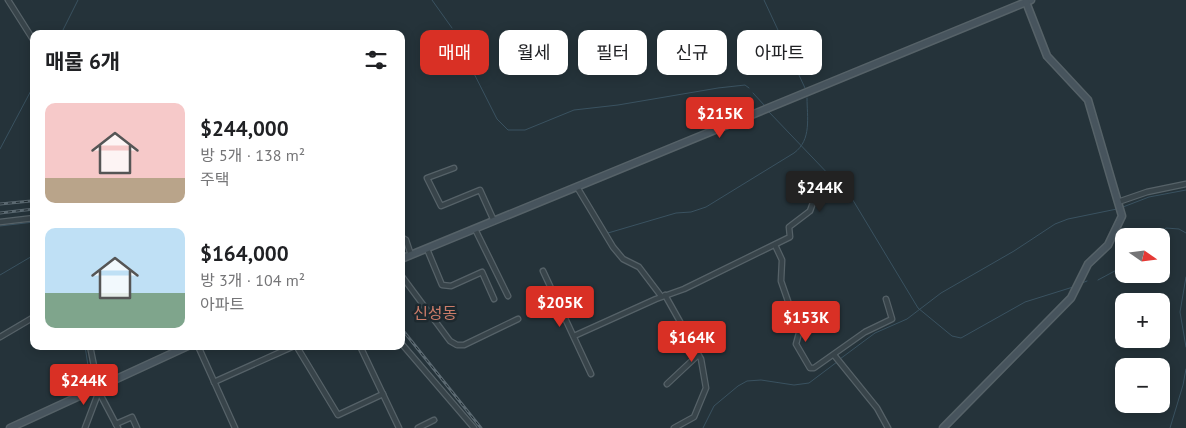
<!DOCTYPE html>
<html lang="ko">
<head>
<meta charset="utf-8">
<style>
	:root { --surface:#fff; --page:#f6f6f6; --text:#202124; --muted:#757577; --accent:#d93025 }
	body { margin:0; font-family:"PT Sans","Noto Sans KR",sans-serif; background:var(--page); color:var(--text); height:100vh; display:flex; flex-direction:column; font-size:19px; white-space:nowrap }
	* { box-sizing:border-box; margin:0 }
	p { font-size:16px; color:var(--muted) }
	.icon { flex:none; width:28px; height:28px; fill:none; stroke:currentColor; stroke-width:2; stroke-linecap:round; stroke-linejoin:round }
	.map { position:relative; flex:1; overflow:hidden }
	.drawer { position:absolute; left:30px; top:30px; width:375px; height:320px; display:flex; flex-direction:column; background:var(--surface); border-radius:10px; box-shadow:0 2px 12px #0003 }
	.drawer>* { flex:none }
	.hud { position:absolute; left:420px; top:30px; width:475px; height:45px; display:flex; gap:10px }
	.needle { width:32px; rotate:104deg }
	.fabs { position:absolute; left:1115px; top:228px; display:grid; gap:10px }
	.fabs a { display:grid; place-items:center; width:55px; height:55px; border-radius:10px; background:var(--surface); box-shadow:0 2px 12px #0003; font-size:25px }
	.price { position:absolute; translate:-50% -42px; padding:0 11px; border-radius:5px; background:var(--accent); color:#fff; font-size:16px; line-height:32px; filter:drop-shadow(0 1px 2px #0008) }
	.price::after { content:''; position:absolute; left:50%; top:30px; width:15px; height:11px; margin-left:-8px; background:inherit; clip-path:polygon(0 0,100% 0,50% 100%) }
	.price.selected { background:#222; color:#fff }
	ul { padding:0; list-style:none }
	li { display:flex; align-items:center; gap:15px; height:125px; padding:0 15px }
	li span { display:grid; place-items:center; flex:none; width:140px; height:100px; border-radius:10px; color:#555 }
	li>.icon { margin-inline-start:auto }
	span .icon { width:60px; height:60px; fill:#fffc; stroke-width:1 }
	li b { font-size:21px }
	h2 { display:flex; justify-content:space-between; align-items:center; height:60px; padding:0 15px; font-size:21px }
	.chip { padding:0 18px; border-radius:10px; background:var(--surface); box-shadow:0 2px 12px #0003; font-size:18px; line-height:45px }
	.chip.selected { background:var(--accent); color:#fff }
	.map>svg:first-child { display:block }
</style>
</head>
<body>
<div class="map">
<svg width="1186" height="428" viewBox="0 0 1186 428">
	<rect width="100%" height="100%" fill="#25333a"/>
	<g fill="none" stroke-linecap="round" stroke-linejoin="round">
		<!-- stream -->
		<g stroke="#3a5260" stroke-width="1">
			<polyline points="432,0 452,28"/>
			<polyline points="764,0 805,88"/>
			<polyline points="61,34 78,0"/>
			<polyline points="455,36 497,119 508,130 525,130 574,110 618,105 718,88 745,85 749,88"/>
			<polyline points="753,93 765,106"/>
			<polyline points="769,112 834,180"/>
			<polyline points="0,149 34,85"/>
			<polyline points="845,187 918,308 952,336 961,338 1025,302 1073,287"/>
			<polyline points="1123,207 1149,197 1186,190"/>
			<polyline points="0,226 34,222"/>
			<path d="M 608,233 L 676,213 L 691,212 L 706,207 L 794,153 C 812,140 807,117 807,98"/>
			<polyline points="1156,236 1166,228 1179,229 1186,233"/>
			<polyline points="0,275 34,255"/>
			<polyline points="1186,277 1180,312 1186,347"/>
			<polyline points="1098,280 1124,266"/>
			<polyline points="1082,283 1087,281"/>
			<polyline points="85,346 90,379"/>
			<polyline points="840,359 875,333 907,319 941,293 1014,251 1055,224 1068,219 1117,209"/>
			<polyline points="703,428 714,406 738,386 747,381 761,380 794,385 809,383 837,362"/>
			<polyline points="1170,428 1183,385 1186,369"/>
		</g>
		<!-- street casing -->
		<g stroke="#566268" stroke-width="7">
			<g id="street">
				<polyline points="8,0 34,41"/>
				<polyline points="454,168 427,178 441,206 480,190 494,221"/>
				<polyline points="577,187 613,247 623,259 639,267 661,296"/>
				<polyline points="1118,202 1147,192 1186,184"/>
				<polyline points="0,222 34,218"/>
				<polyline points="475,229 508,296"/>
				<polyline points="401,237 406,240 411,255"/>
				<polyline points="775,245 782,260 781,281 799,333 796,344 810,368 814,368 865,332 892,319 886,299"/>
				<polyline points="427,249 442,285 451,286 482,272 494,299"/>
				<polyline points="543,271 591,374"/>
				<polyline points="401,275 450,341 457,345 464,345 518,319"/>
				<polyline points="665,295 701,359 706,388 694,417 674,428"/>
				<polyline points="574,336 656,299 684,289 790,237 789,227 810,211 815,197 834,182"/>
				<polyline points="0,337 34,317"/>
				<polyline points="401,343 474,428"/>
				<polyline points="198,346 235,428"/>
				<polyline points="360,346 399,428"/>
				<polyline points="834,355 877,408 888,428"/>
				<polyline points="214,382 294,346 297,347 338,415 383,394"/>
				<polyline points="667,384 698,355"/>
				<polyline points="99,392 118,428"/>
				<polyline points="116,424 132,417 137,428"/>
				<polyline points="85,428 99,391 90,346"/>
				<polyline points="418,428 434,420"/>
			</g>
		</g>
		<!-- secondary casing -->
		<g stroke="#566268" stroke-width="9">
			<g id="secondary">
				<polyline points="401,259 1031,0"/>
				<polyline points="10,428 188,346"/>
				<polyline points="943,428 1071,298 1088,264 1108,245 1122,216 1088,100 1047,56 1026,2"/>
			</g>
		</g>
		<!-- street -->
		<use href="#street" stroke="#38444a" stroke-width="4.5"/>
		<!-- secondary -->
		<use href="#secondary" stroke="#47545d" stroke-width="6"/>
		<!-- rail casing -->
		<g stroke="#5b6971" stroke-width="3">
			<g id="rail">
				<polyline points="0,204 31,201"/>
				<polyline points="0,213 34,209"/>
				<polyline points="401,328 481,428"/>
			</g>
		</g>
		<!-- rail -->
		<use href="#rail" stroke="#1d292f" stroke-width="1" stroke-dasharray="4" stroke-linecap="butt"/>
	</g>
	<g text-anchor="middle" stroke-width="5" stroke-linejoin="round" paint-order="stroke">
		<!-- quarter labels -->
		<g font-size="16" fill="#cb7c69" stroke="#1d292f">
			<text x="435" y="319">신성동</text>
		</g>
	</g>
</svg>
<div class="fabs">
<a><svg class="needle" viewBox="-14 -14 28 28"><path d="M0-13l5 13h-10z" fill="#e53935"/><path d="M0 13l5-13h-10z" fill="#757577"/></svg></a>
<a>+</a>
<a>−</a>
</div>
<b class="price" style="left:720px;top:139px">$215K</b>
<b class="price selected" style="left:820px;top:213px">$244K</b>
<b class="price" style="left:560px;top:328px">$205K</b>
<b class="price" style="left:806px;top:343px">$153K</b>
<b class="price" style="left:692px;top:363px">$164K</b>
<b class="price" style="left:84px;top:406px">$244K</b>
<div class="hud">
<a class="chip selected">매매</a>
<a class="chip">월세</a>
<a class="chip">필터</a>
<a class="chip">신규</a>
<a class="chip">아파트</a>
</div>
<section class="drawer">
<h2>매물 6개<svg class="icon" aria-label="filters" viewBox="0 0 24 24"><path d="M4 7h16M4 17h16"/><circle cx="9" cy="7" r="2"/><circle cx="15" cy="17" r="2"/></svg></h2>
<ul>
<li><span style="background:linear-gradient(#f6c9c9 75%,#b9a48a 0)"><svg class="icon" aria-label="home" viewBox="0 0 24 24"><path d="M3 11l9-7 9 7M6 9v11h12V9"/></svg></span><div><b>$244,000</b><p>방 5개 · 138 m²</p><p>주택</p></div></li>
<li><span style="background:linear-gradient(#bfe0f5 65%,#7fa58c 0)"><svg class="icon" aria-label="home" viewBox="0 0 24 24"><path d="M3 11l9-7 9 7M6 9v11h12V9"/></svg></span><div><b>$164,000</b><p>방 3개 · 104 m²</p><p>아파트</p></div></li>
</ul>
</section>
</div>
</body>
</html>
